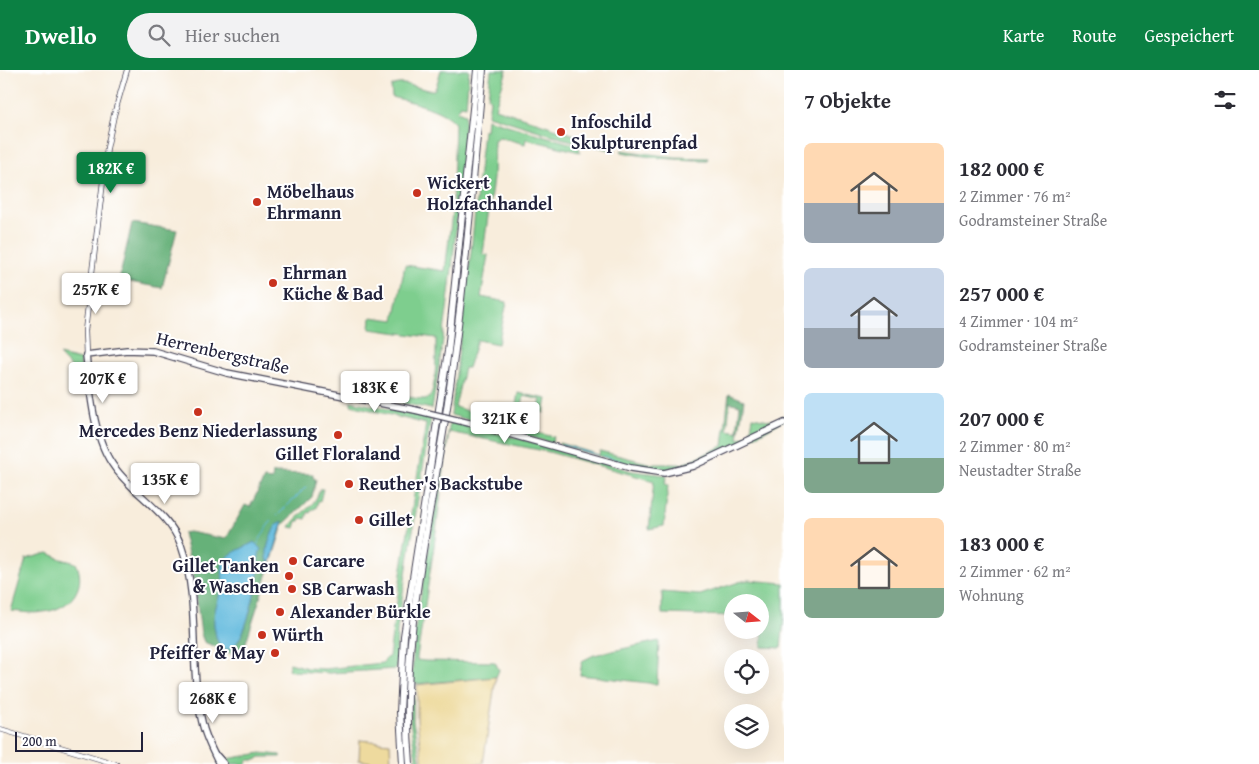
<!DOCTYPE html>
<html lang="de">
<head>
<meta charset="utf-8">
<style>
	:root { --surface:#fff; --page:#f2f2f3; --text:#2b2b33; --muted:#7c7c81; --accent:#0b8043 }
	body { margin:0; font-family:"Gentium Book Plus",serif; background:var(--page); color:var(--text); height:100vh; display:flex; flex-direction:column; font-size:19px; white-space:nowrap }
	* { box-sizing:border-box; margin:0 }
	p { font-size:16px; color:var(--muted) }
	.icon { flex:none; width:28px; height:28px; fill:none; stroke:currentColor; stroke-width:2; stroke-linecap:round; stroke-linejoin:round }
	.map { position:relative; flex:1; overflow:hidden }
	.sheet { display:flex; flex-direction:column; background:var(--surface); width:475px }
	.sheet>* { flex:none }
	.needle { width:32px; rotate:107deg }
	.controls { position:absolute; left:724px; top:524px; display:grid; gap:10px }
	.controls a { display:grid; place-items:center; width:45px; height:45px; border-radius:50%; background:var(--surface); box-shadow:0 5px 20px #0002; font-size:25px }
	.scale { position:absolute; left:15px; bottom:12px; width:128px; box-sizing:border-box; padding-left:5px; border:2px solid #22223b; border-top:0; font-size:14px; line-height:18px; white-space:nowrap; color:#22223b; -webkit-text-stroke:4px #fff; paint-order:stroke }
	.price { position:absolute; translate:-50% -42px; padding:0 11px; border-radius:5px; background:#fff; color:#222; font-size:16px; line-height:32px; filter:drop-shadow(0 1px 2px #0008) }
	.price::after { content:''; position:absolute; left:50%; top:30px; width:15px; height:11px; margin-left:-8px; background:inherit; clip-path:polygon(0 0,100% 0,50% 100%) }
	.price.current { background:var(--accent); color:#fff }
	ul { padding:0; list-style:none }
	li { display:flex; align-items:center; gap:15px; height:125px; padding:0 20px }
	li span { display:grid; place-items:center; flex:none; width:140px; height:100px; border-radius:8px; color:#555 }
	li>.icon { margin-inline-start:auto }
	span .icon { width:60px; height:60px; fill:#fffc; stroke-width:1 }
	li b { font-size:21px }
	h2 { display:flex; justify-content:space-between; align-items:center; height:60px; padding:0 20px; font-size:21px }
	header { display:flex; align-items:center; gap:30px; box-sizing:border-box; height:70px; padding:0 25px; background:var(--accent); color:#fff }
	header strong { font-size:24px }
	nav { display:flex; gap:28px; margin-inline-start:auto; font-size:18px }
	.search { width:350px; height:45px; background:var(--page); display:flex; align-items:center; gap:12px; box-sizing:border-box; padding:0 18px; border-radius:28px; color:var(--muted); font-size:19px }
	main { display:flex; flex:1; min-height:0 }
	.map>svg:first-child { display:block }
</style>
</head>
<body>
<header>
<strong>Dwello</strong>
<div class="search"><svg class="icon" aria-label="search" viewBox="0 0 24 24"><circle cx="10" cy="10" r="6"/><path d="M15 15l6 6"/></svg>Hier suchen</div>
<nav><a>Karte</a><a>Route</a><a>Gespeichert</a></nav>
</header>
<main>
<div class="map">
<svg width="784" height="694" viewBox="0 0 784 694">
	<rect width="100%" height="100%" fill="#fff"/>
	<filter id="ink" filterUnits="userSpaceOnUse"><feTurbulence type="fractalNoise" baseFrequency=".02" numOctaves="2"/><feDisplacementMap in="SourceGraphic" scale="10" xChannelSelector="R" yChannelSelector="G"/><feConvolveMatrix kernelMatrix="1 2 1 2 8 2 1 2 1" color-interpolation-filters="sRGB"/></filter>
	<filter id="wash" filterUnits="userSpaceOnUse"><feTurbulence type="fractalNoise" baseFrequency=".0096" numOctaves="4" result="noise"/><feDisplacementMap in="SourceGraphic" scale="20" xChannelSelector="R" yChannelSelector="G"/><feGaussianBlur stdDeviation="1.12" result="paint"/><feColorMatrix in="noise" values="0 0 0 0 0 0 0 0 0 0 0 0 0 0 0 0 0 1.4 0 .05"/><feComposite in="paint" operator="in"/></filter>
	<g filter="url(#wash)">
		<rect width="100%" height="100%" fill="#f8eddc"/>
		<!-- green -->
		<g fill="#7ece8e" stroke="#507864" fill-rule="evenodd">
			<path d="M 441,0 L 469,0 L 466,36 L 461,35 L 457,41 L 465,44 C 459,143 449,242 432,339 L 347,322 L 348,317 L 420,329 L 428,329 C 437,320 436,282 436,268 L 370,259 L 371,247 L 394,250 L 405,195 L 445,201 L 452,144 L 455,54 C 449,43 420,34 407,31 C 402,29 397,29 392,27 L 391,17 C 402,8 420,21 434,20 L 436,17 Z"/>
			<polygon points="491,0 507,0 495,38 616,79 615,81 560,68 558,66 555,66 488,45 490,30 488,27"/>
			<polygon points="487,49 579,76 580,82 526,69 525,74 499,67 494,70 493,108 483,184 488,185 481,227 507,232 498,274 477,270 468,298 464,298 455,337 538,363 554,367 552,373 451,345 471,182 483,60 486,60"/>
			<path d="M 621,80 L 672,87 L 708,88 L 707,90 C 678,90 650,88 622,82 Z"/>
			<polygon points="59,285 80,290 83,309 82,309"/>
			<path d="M 518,323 L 547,329 L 544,343 L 516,335 ZM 524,326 L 541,330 L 538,339 L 522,336 Z"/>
			<polygon points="351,331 431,348 397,560 396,599 330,603 292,601 288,599 290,593 307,598 325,599 382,593 389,586 402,497 426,354 351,335"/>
			<polygon points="728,332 730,333 727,360 739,362 738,369 750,364 753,347 774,351 784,345 784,350 763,362 689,395 667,400 647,399 559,375 559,373 599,385 600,381 652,394 682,394 723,376"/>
			<polygon points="450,352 521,369 632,401 666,405 667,407 665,414 668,415 664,456 649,459 654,411 549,382 449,362 434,476 417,587 417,590 425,591 495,592 499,600 496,607 414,614 413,651 421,694 417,694 410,651 414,566"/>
			<path d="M 320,419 L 323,419 L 320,431 L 318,431 L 316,438 L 311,440 L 310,443 L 308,442 L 306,449 L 301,448 L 300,451 L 297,451 L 295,458 L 290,457 C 299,441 315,439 320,419 Z"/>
			<path d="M 48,483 L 61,489 L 76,493 C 88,518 69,540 43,542 C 32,544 22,542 11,541 L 26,489 Z"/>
			<polygon points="748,510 784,513 784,548 781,578 762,577 763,548 760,547 760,532 732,532 732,546 662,544 662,522 700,525 739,512"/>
			<polygon points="659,571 657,614 580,605 582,591 594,585"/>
			<polygon points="261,683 280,685 281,687 260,687 256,690 248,690 247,694 231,694 227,689"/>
		</g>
		<!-- forest -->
		<g fill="#66b179" stroke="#446a5a">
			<polygon points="132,153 177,160 162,218 119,210"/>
			<polygon points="729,324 744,330 739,362 737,361 740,335 728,332"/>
			<polygon points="273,403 313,404 313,408 316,409 312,427 283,455 243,582 237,586 204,572 201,564 194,510 183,463 189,462 226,469 245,435 250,437 264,409 272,410"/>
		</g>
		<!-- sand -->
		<g fill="#eeda9e" stroke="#887e6c">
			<polygon points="496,607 483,694 423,694 417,651 417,615"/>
			<polygon points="360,670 390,673 391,694 381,694 359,690"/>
		</g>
		<!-- water -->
		<g fill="#60b9dd" stroke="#416e8c">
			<path d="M 283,451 L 270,495 C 262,484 271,464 277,454 Z"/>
			<path d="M 254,472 L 261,479 C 257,488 259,496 258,505 C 256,518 243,589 223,578 C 217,574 216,567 215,561 C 211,547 218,531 222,516 C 224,507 219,494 227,487 C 231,483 247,476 254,472 Z"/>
		</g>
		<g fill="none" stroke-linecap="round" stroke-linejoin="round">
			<!-- stream -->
			<g stroke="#60b9dd" stroke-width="1">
				<polyline points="562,375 598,385"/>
				<polyline points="602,386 621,391"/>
				<polyline points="257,475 268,455 306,417"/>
			</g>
		</g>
	</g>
	<g filter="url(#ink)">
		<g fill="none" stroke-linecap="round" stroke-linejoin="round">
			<!-- minor casing -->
			<g stroke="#424053" stroke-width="6">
				<g id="minor">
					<polyline points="86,285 85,261 107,78 114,45 127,0"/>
					<polyline points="0,659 116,694"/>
				</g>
			</g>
			<!-- major casing -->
			<g stroke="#424053" stroke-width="8">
				<g id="major">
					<polyline points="469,353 631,398 664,403 693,396 784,353"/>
					<polyline points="217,686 224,694"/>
					<path d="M 219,694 C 212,680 205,667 202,652 C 188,594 201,532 181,475 C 169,443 135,425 115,398 C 93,370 90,320 86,285 L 127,280 L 153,281 L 227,303 L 415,340"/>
				</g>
			</g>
			<!-- highway casing -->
			<g stroke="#424053" stroke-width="8">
				<g id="highway">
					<polyline points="403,694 400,642 404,566 448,281 477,0"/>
					<path d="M 410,694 C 399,569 430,453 448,331 C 464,221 473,110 483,0"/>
				</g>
			</g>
			<!-- minor -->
			<use href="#minor" stroke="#fff" stroke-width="4.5"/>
			<!-- major -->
			<use href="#major" stroke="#fff" stroke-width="5.5"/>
			<!-- highway -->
			<use href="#highway" stroke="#fff" stroke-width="6"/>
			<!-- major-bridge casing -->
			<g stroke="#424053" stroke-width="8" stroke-linecap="butt">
				<polyline id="major-bridge" points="415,340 469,353"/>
			</g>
			<!-- major-bridge -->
			<use href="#major-bridge" stroke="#fff" stroke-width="5.5"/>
		</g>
	</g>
	<!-- markers -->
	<g fill="#c8321e" stroke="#fff" stroke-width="2">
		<circle cx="561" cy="62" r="5"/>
		<circle cx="417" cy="123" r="5"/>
		<circle cx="257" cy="132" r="5"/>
		<circle cx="273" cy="213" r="5"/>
		<circle cx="198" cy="342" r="5"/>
		<circle cx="338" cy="365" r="5"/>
		<circle cx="349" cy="414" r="5"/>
		<circle cx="359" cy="450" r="5"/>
		<circle cx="293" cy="491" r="5"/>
		<circle cx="289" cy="506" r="5"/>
		<circle cx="292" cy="519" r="5"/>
		<circle cx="280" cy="542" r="5"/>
		<circle cx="262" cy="565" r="5"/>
		<circle cx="275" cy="583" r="5"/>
	</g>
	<g text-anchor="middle" stroke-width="4" stroke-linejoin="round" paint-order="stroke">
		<!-- poi labels -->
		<g font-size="18" font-weight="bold" fill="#22223b" stroke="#fff" text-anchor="start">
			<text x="571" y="58">Infoschild<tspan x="571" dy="21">Skulpturenpfad</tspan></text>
			<text x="427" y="119">Wickert<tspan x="427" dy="21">Holzfachhandel</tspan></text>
			<text x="267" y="128">Möbelhaus<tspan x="267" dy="21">Ehrmann</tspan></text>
			<text x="283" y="209">Ehrman<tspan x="283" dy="21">Küche &amp; Bad</tspan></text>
			<text x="198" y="367" text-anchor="middle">Mercedes Benz Niederlassung</text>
			<text x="338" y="390" text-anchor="middle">Gillet Floraland</text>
			<text x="359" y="420">Reuther's Backstube</text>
			<text x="369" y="456">Gillet</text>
			<text x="303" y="497">Carcare</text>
			<text x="279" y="502" text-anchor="end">Gillet Tanken<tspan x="279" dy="21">&amp; Waschen</tspan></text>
			<text x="302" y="525">SB Carwash</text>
			<text x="290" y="548">Alexander Bürkle</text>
			<text x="272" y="571">Würth</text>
			<text x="265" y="589" text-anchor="end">Pfeiffer &amp; May</text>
		</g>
		<!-- street labels -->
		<g font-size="18" fill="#22223b" stroke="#fff">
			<text transform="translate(223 283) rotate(13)" y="6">Herrenbergstraße</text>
		</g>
	</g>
</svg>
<div class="controls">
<a><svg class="needle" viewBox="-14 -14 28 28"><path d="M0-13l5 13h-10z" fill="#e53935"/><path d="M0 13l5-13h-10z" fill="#7c7c81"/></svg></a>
<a><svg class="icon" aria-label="locate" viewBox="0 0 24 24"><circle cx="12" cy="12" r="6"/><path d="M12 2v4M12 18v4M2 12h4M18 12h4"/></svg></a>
<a><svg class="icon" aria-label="layers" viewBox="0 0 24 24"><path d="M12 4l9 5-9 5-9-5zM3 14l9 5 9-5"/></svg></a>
</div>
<div class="scale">200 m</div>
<b class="price current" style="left:111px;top:124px">182K €</b>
<b class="price" style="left:96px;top:245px">257K €</b>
<b class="price" style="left:103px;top:334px">207K €</b>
<b class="price" style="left:375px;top:343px">183K €</b>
<b class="price" style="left:505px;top:374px">321K €</b>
<b class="price" style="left:165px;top:435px">135K €</b>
<b class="price" style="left:213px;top:654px">268K €</b>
</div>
<section class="sheet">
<h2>7 Objekte<svg class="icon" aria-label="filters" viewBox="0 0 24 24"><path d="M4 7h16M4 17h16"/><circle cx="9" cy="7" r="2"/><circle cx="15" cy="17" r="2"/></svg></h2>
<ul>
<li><span style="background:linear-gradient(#ffd9b3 60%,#9aa5b1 0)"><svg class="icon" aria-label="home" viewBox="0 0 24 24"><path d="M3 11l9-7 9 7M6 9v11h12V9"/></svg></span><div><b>182 000 €</b><p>2 Zimmer · 76 m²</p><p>Godramsteiner Straße</p></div></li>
<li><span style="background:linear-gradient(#c9d6e8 60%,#9aa5b1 0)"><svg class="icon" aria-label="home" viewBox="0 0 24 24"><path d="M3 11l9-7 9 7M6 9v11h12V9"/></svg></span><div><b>257 000 €</b><p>4 Zimmer · 104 m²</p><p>Godramsteiner Straße</p></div></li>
<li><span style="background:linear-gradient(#bfe0f5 65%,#7fa58c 0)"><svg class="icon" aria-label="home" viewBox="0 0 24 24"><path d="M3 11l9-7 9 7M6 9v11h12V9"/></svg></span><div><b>207 000 €</b><p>2 Zimmer · 80 m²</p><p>Neustadter Straße</p></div></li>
<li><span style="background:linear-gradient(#ffd9b3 70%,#7fa58c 0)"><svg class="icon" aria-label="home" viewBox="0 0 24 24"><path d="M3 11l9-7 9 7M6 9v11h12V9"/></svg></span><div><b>183 000 €</b><p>2 Zimmer · 62 m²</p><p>Wohnung</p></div></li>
</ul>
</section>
</main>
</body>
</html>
